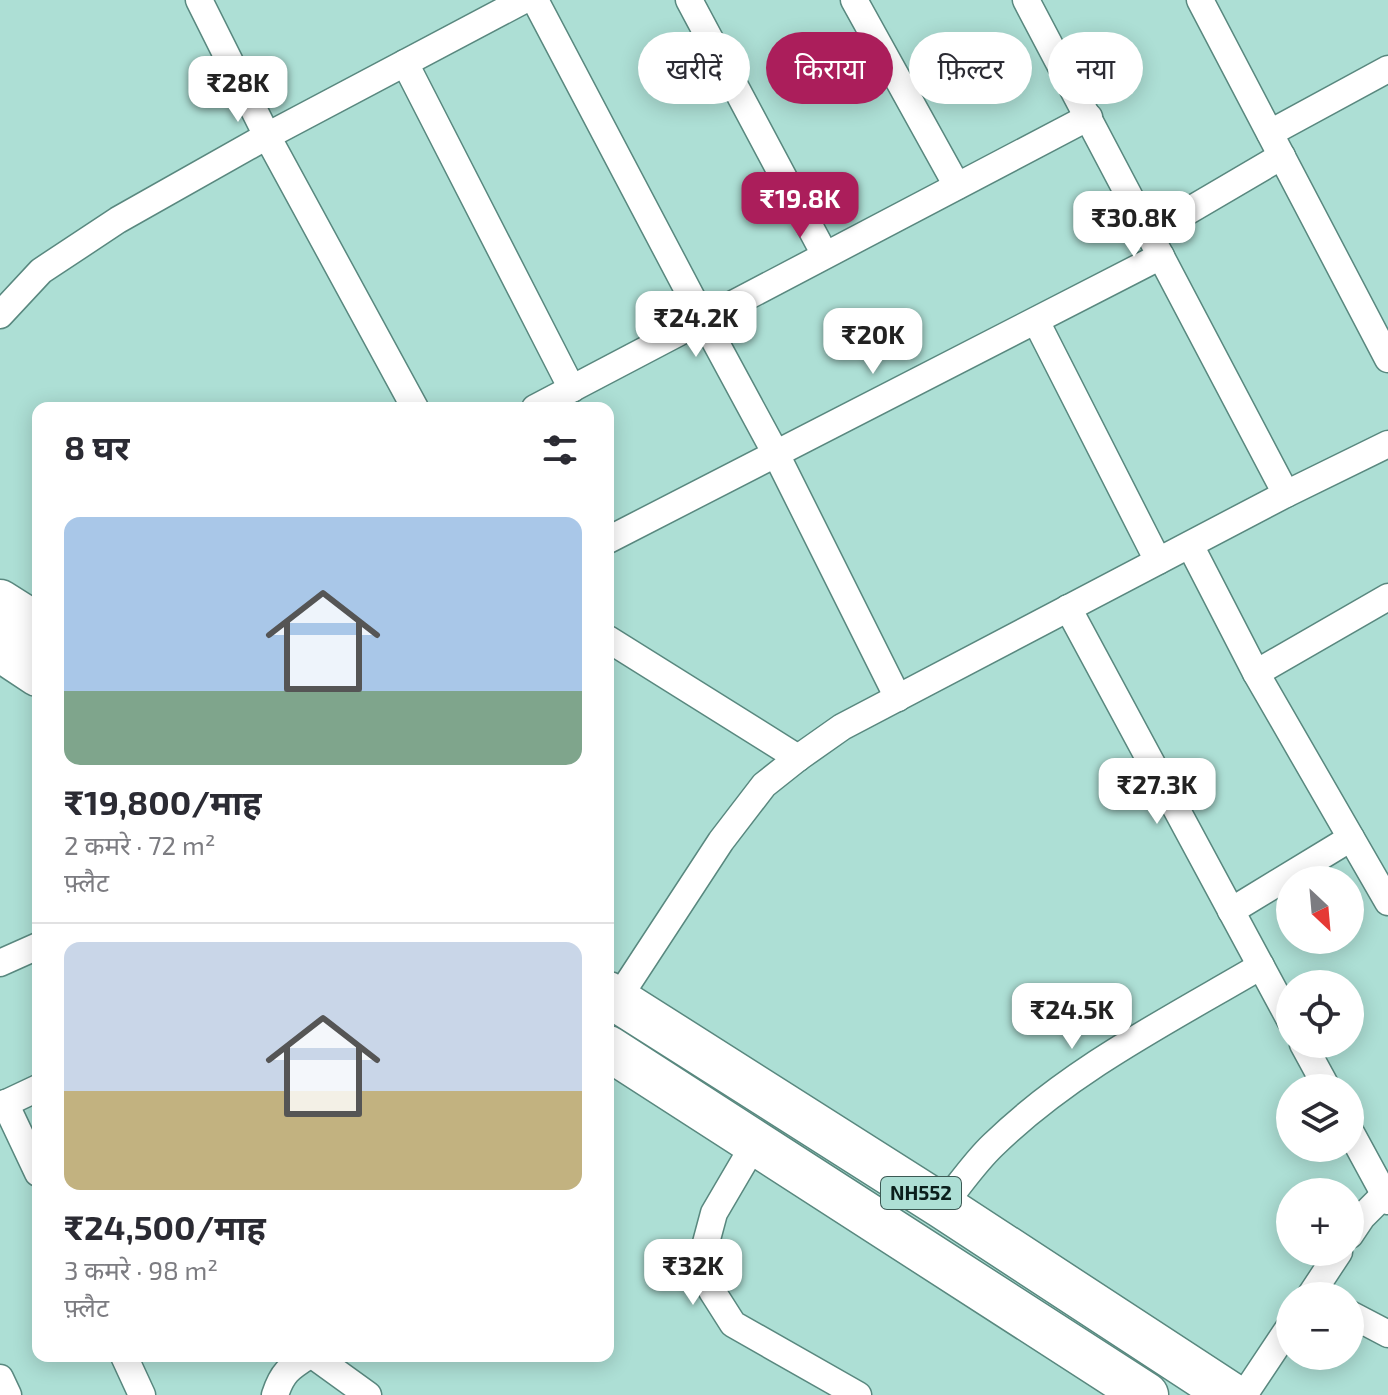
<!DOCTYPE html>
<html lang="hi">
<head>
<meta charset="utf-8">
<style>
	:root { --surface:#fff; --page:#f2f2f3; --text:#2b2b33; --muted:#7c7c81; --line:#e1e1e2; --accent:#ab1e5b }
	body { margin:0; font-family:"Exo 2","Noto Sans Devanagari",sans-serif; background:var(--page); color:var(--text); height:100vh; display:flex; flex-direction:column; font-size:30px; white-space:nowrap }
	* { box-sizing:border-box; margin:0 }
	p { font-size:26px; color:var(--muted) }
	.icon { flex:none; width:44px; height:44px; fill:none; stroke:currentColor; stroke-width:2; stroke-linecap:round; stroke-linejoin:round }
	.map { position:relative; flex:1; overflow:hidden }
	.sheet { position:absolute; left:32px; top:402px; width:582px; height:960px; display:flex; flex-direction:column; background:var(--surface); border-radius:16px; box-shadow:0 4px 20px #0003 }
	.sheet>* { flex:none }
	.guide { position:absolute; left:638px; top:32px; width:630px; height:72px; display:flex; gap:16px }
	.needle { width:52px; rotate:154deg }
	.fabs { position:absolute; left:1276px; top:866px; display:grid; gap:16px }
	.fabs a { display:grid; place-items:center; width:88px; height:88px; border-radius:50%; background:var(--surface); box-shadow:0 4px 20px #0003; font-size:40px }
	.price { position:absolute; translate:-50% -68px; padding:0 18px; border-radius:16px; background:#fff; color:#222; font-size:26px; line-height:52px; filter:drop-shadow(0 2px 4px #0008) }
	.price::after { content:''; position:absolute; left:50%; top:48px; width:24px; height:18px; margin-left:-12px; background:inherit; clip-path:polygon(0 0,100% 0,50% 100%) }
	.price.current { background:var(--accent); color:#fff }
	ul { padding:0; list-style:none }
	li { display:grid; align-content:center; gap:16px; height:424px; padding:0 32px }
	li+li { border-top:2px solid var(--line) }
	li span { display:grid; place-items:center; height:248px; border-radius:16px; color:#555 }
	li>.icon { margin-inline-start:auto }
	span .icon { width:144px; height:144px; fill:#fffc; stroke-width:1 }
	li b { font-size:34px }
	h2 { display:flex; justify-content:space-between; align-items:center; height:96px; padding:0 32px; font-size:34px }
	.tag { padding:0 28px; border-radius:36px; background:var(--surface); box-shadow:0 4px 20px #0003; font-size:28px; line-height:72px }
	.tag.current { background:var(--accent); color:#fff }
	.map>svg:first-child { display:block }
</style>
</head>
<body>
<div class="map">
<svg width="1388" height="1395" viewBox="0 0 1388 1395">
	<rect width="100%" height="100%" fill="#addfd5"/>
	<g fill="none" stroke-linecap="round" stroke-linejoin="round">
		<!-- street casing -->
		<g stroke="#59887f" stroke-width="29">
			<g id="street">
				<polyline points="199,0 267,136 415,408"/>
				<polyline points="535,0 703,319 776,454 898,698"/>
				<polyline points="689,0 825,255"/>
				<polyline points="854,0 957,186"/>
				<polyline points="1026,0 1286,494"/>
				<polyline points="1200,0 1388,359"/>
				<polyline points="405,63 572,389"/>
				<polyline points="1270,133 1388,69"/>
				<polyline points="1149,234 1282,156"/>
				<polyline points="0,315 41,271 118,220 267,136 524,0"/>
				<polyline points="1036,321 1158,561"/>
				<polyline points="535,408 1089,117"/>
				<polyline points="608,540 1161,256"/>
				<polyline points="1190,545 1256,673 1388,902"/>
				<polyline points="1068,608 1290,1020"/>
				<polyline points="608,639 798,758"/>
				<polyline points="1256,673 1388,597"/>
				<polyline points="1231,911 1351,838"/>
				<polyline points="0,963 38,946"/>
				<polyline points="617,1000 721,841 764,785 798,758 842,727 1286,494 1388,444"/>
				<polyline points="1303,1044 1327,1088"/>
				<polyline points="5,1103 38,1173"/>
				<polyline points="0,1106 38,1088"/>
				<polyline points="1350,1131 1388,1201"/>
				<polyline points="755,1143 714,1213 703,1254 712,1291 733,1324 858,1395"/>
				<path d="M 942,1206 C 959,1186 974,1163 993,1145 C 1070,1070 1169,1020 1261,966"/>
				<polyline points="1350,1235 1362,1217 1388,1191"/>
				<polyline points="1310,1296 1339,1252"/>
				<polyline points="1350,1314 1388,1334"/>
				<polyline points="124,1356 142,1395"/>
				<polyline points="314,1356 368,1395"/>
				<polyline points="0,1378 8,1395"/>
				<path d="M 275,1395 C 282,1373 289,1368 308,1356"/>
				<polyline points="1244,1395 1290,1326"/>
			</g>
		</g>
		<!-- highway casing -->
		<g stroke="#59887f" stroke-width="47">
			<g id="highway">
				<polyline points="0,602 38,626"/>
				<polyline points="0,649 38,674"/>
				<polyline points="608,994 942,1206 1231,1395"/>
				<polyline points="608,1048 1146,1395"/>
			</g>
		</g>
		<!-- street -->
		<use href="#street" stroke="#fff" stroke-width="26"/>
		<!-- highway -->
		<use href="#highway" stroke="#fff" stroke-width="44"/>
	</g>
	<g text-anchor="middle" stroke-width="6" stroke-linejoin="round" paint-order="stroke">
		<!-- shield labels -->
		<rect fill="#addfd5" stroke="#3c5954" stroke-width="2" x="881" y="1177" width="80" height="32" rx="6"/>
		<g font-size="20" font-weight="bold" fill="#0b1f1c">
			<text x="921" y="1200">NH552</text>
		</g>
	</g>
</svg>
<div class="fabs">
<a><svg class="needle" viewBox="-14 -14 28 28"><path d="M0-13l5 13h-10z" fill="#e53935"/><path d="M0 13l5-13h-10z" fill="#7c7c81"/></svg></a>
<a><svg class="icon" aria-label="locate" viewBox="0 0 24 24"><circle cx="12" cy="12" r="6"/><path d="M12 2v4M12 18v4M2 12h4M18 12h4"/></svg></a>
<a><svg class="icon" aria-label="layers" viewBox="0 0 24 24"><path d="M12 4l9 5-9 5-9-5zM3 14l9 5 9-5"/></svg></a>
<a>+</a>
<a>−</a>
</div>
<b class="price" style="left:238px;top:124px">₹28K</b>
<b class="price current" style="left:800px;top:240px">₹19.8K</b>
<b class="price" style="left:1134px;top:259px">₹30.8K</b>
<b class="price" style="left:696px;top:359px">₹24.2K</b>
<b class="price" style="left:873px;top:376px">₹20K</b>
<b class="price" style="left:1157px;top:826px">₹27.3K</b>
<b class="price" style="left:1072px;top:1051px">₹24.5K</b>
<b class="price" style="left:693px;top:1307px">₹32K</b>
<div class="guide">
<a class="tag">खरीदें</a>
<a class="tag current">किराया</a>
<a class="tag">फ़िल्टर</a>
<a class="tag">नया</a>
</div>
<section class="sheet">
<h2>8 घर<svg class="icon" aria-label="filters" viewBox="0 0 24 24"><path d="M4 7h16M4 17h16"/><circle cx="9" cy="7" r="2"/><circle cx="15" cy="17" r="2"/></svg></h2>
<ul>
<li><span style="background:linear-gradient(#a9c7e8 70%,#7fa58c 0)"><svg class="icon" aria-label="home" viewBox="0 0 24 24"><path d="M3 11l9-7 9 7M6 9v11h12V9"/></svg></span><div><b>₹19,800/माह</b><p>2 कमरे · 72 m²</p><p>फ़्लैट</p></div></li>
<li><span style="background:linear-gradient(#c9d6e8 60%,#c2b280 0)"><svg class="icon" aria-label="home" viewBox="0 0 24 24"><path d="M3 11l9-7 9 7M6 9v11h12V9"/></svg></span><div><b>₹24,500/माह</b><p>3 कमरे · 98 m²</p><p>फ़्लैट</p></div></li>
</ul>
</section>
</div>
</body>
</html>
